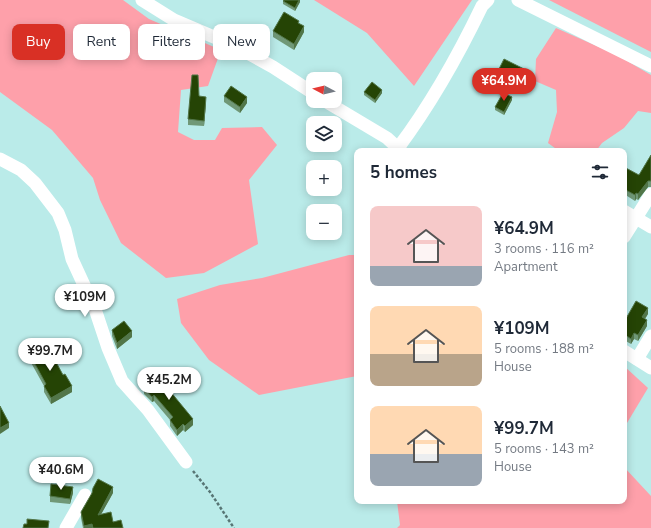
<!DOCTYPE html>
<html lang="en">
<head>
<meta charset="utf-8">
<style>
	:root { --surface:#fff; --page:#f2f2f3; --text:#1f2937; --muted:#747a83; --accent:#d93025 }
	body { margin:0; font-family:"Nunito Sans",sans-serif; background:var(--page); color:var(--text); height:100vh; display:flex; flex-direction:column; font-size:15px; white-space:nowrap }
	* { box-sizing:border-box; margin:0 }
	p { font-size:13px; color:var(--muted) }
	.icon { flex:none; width:22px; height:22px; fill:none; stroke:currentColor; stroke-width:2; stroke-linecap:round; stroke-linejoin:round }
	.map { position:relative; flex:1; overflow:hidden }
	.drawer { position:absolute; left:354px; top:148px; width:273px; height:356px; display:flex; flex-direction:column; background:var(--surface); border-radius:8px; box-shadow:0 2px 10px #0003 }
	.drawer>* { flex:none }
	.top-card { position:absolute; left:12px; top:24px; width:282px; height:36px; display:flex; gap:8px }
	.needle { width:26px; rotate:277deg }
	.buttons { position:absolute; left:306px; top:72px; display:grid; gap:8px }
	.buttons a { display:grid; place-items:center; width:36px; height:36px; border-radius:8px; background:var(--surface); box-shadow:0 2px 10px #0003; font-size:20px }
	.price { position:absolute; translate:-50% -34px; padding:0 9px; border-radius:14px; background:#fff; color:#222; font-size:13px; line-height:26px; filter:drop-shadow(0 1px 2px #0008) }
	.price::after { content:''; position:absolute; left:50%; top:24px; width:12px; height:9px; margin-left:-6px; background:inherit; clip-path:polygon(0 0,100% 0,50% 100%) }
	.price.active { background:var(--accent); color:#fff }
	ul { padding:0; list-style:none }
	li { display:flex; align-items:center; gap:12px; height:100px; padding:0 16px }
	li span { display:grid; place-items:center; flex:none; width:112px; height:80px; border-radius:8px; color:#555 }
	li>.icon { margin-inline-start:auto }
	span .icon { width:48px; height:48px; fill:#fffc; stroke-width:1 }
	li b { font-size:17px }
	h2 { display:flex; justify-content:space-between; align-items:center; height:48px; padding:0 16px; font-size:17px }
	.chip { padding:0 14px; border-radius:8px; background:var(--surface); box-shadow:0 2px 10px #0003; font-size:14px; line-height:36px }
	.chip.active { background:var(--accent); color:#fff }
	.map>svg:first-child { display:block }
</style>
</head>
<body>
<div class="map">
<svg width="651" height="528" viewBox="0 0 651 528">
	<rect width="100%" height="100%" fill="#baebe9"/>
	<!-- green -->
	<g fill="#fea0aa">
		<polygon points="0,0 123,0 149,19 221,50 208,86 181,90 178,132 194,140 215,140 222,128 262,127 277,145 249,180 258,244 204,273 166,278 121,243 100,200 93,178 52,130 0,92"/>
		<polygon points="314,0 472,0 414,86 367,33"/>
		<polygon points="549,0 651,0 651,52"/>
		<polygon points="556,28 617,55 651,75 651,113 638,111 624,128 602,143 596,151 559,151 548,143 557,112 556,90 535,81 536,59"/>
		<polygon points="349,255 357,255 357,376 259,395 209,360 181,323 177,299 220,285 262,278"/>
		<polygon points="624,366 648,388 624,428"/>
		<polygon points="624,467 651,496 651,528 397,528 400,525 397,501 624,501"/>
	</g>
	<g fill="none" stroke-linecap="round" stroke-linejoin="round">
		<!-- path -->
		<polyline stroke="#577574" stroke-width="2.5" stroke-dasharray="3 2" stroke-linecap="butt" points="193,471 210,492 234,528"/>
		<!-- minor -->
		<g stroke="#fff" stroke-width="13">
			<polyline points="142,0 174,20 235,46 273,67 313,93"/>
			<polyline points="518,0 651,66"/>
			<polyline points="325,101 387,138 401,151"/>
			<path d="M 398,148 C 431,104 458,56 482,6 L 488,0"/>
			<polyline points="0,159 21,170 35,183 58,213 65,230 72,259 95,309 108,348 122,381 148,410 186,462"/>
			<polyline points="624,211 651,227"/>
			<polyline points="624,237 651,194"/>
			<polyline points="624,351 651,368"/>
			<polyline points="637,359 651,336"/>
			<polyline points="66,528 85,495"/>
		</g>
	</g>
	<!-- wall -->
	<g fill="#709877">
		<polygon points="300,0 300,2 295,11 283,4 283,1"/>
		<polygon points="299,23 304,32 294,50 273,37 273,31"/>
		<polygon points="499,69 524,75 518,85 499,75"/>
		<polygon points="364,92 382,93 375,103 364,95"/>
		<polygon points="199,96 206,102 204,126 188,125 188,119"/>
		<polygon points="224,96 247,103 240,113 224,102"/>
		<polygon points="512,100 504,115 495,110 495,107"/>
		<polygon points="651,155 651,187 648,187 638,200 636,199 635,201 624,194 624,167 637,174 639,175"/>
		<polygon points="648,314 645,319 647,326 638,341 634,339 631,344 624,340 624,322"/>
		<polygon points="112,330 132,337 117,349 112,336"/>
		<polygon points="46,351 63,375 72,392 51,404 44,392 44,386 29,359 29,353"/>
		<polygon points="144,388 169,388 168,389 193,425 185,432 183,430 177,436 170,426 170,420 154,401 152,402 144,394"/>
		<polygon points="73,493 70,504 50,502 50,496"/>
		<polygon points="113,493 101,514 123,528 83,528 81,518 81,512"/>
	</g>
	<!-- shaded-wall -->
	<g fill="#527649">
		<polygon points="299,0 300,0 300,2 295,11 295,8"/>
		<polygon points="304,26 304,32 294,50 294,44"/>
		<polygon points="524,69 524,75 518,85 518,80"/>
		<polygon points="382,90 382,93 375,103 375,100"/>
		<polygon points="206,97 206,102 204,126 204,121"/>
		<polygon points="247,97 247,103 240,113 240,107"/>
		<polygon points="512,97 512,100 504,115 504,112"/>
		<polygon points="648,181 648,187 638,200 638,194"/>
		<polygon points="636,193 636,199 635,201 635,195"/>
		<polygon points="648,308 648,314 642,323 642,317"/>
		<polygon points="647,320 647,326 638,341 638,335"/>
		<polygon points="132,331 132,337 117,349 117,343"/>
		<polygon points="634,333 634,339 631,344 631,339"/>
		<polygon points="169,382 169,388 165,391 165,385"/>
		<polygon points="72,386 72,392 51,404 51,398"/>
		<polygon points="154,395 154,401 152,402 152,397"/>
		<polygon points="193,419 193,425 185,432 185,426"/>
		<polygon points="9,423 9,428 0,434 0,428"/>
		<polygon points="183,424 183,430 177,436 177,430"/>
		<polygon points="73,487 73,493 70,504 70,499"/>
		<polygon points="113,487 113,493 98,520 98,515"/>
		<polygon points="92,524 92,528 84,528 84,526"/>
	</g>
	<!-- building -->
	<g fill="#254405" stroke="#527649">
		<polygon points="284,0 299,0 295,8 283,1"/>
		<polygon points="284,12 299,21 298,23 304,26 294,44 273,31"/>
		<polygon points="504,59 524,69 518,80 499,69"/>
		<polygon points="192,75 198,75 199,96 206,97 204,121 188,119"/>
		<polygon points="372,82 382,90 375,100 364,92"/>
		<polygon points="231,86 247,97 240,107 224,96"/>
		<polygon points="503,93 512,97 504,112 495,107"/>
		<polygon points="651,155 651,181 648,181 638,194 636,193 635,195 624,189 624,167 637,174 639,175"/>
		<polygon points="636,301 648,308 642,317 647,320 638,335 634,333 631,339 624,334 624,322"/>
		<polygon points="124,321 132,331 117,343 112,330"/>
		<polygon points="43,345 46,351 49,349 63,375 65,374 72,386 51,398 44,386 46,384 29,353"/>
		<polygon points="161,373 169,382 165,385 193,419 185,426 183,424 177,430 170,420 173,417 154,395 152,397 144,388"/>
		<polygon points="0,406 9,423 0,428"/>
		<polygon points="98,479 113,487 98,515 111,512 113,522 121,520 123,528 93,528 92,524 84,526 81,512 92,493 93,488"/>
		<polygon points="51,484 73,487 70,499 50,496"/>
		<polygon points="27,519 49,521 48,528 23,528 24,524 27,524"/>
	</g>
</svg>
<div class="buttons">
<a><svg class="needle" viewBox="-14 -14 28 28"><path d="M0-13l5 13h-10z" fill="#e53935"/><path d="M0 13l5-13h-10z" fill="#747a83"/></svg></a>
<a><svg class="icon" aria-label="layers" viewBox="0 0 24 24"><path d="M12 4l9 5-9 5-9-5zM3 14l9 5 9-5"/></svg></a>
<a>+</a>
<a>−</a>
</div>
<b class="price active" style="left:504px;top:102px">¥64.9M</b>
<b class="price" style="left:85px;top:318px">¥109M</b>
<b class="price" style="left:50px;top:372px">¥99.7M</b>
<b class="price" style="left:169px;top:401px">¥45.2M</b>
<b class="price" style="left:61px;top:491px">¥40.6M</b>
<div class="top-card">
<a class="chip active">Buy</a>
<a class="chip">Rent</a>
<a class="chip">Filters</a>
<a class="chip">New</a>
</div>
<section class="drawer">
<h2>5 homes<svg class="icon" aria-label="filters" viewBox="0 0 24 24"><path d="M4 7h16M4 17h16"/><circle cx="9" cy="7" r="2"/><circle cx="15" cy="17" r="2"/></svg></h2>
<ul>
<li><span style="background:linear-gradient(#f6c9c9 75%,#9aa5b1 0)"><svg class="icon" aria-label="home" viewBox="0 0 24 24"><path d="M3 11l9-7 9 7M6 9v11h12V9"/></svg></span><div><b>¥64.9M</b><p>3 rooms · 116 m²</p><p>Apartment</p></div></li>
<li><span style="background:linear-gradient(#ffd9b3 60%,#b9a48a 0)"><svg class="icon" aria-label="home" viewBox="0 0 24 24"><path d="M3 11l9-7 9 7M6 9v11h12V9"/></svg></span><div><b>¥109M</b><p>5 rooms · 188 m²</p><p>House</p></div></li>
<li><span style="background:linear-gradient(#ffd9b3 60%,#9aa5b1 0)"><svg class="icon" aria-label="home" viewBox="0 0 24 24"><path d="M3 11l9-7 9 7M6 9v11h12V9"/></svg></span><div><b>¥99.7M</b><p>5 rooms · 143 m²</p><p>House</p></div></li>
</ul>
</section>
</div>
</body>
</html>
